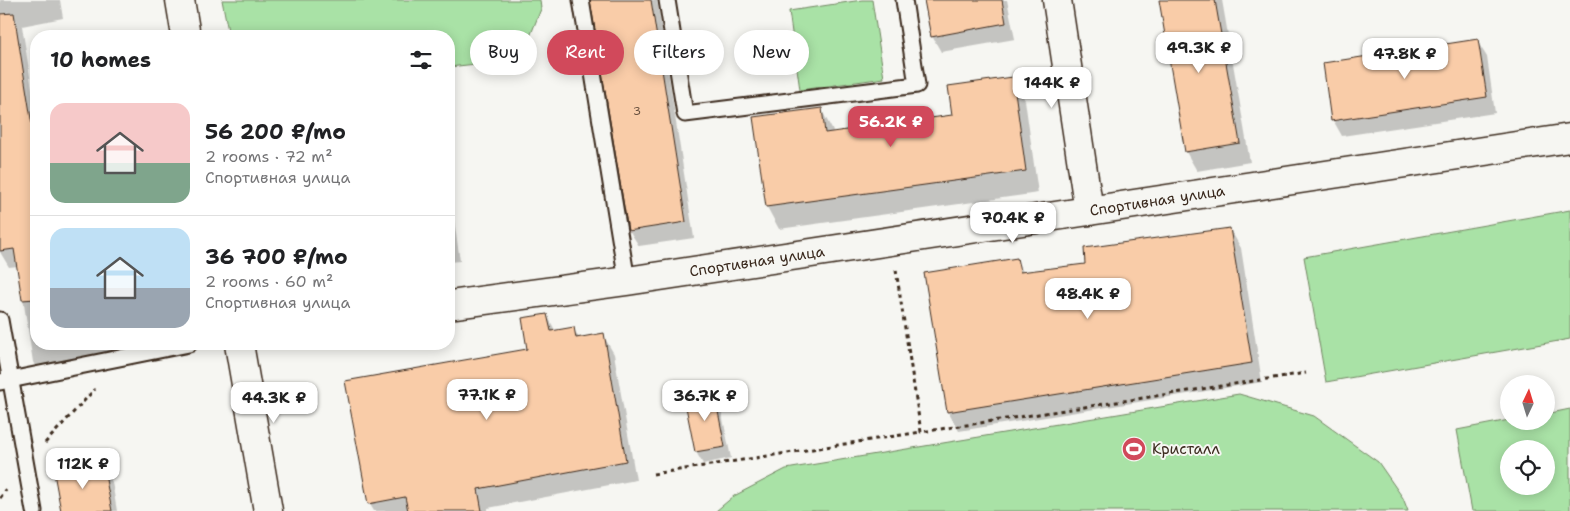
<!DOCTYPE html>
<html lang="en">
<head>
<meta charset="utf-8">
<style>
	:root { --surface:#fff; --page:#f2f2f2; --text:#202124; --muted:#757577; --line:#e0e0e0; --accent:#d1495b }
	body { margin:0; font-family:"Shantell Sans",sans-serif; background:var(--page); color:var(--text); height:100vh; display:flex; flex-direction:column; font-size:19px; white-space:nowrap }
	* { box-sizing:border-box; margin:0 }
	p { font-size:16px; color:var(--muted) }
	.icon { flex:none; width:28px; height:28px; fill:none; stroke:currentColor; stroke-width:2; stroke-linecap:round; stroke-linejoin:round }
	.map { position:relative; flex:1; overflow:hidden }
	.details { position:absolute; left:30px; top:30px; width:425px; height:320px; display:flex; flex-direction:column; background:var(--surface); border-radius:20px; box-shadow:0 2px 12px #0003 }
	.details>* { flex:none }
	.banner { position:absolute; left:470px; top:30px; width:475px; height:45px; display:flex; gap:10px }
	.needle { width:32px; rotate:4deg }
	.controls { position:absolute; left:1500px; top:375px; display:grid; gap:10px }
	.controls a { display:grid; place-items:center; width:55px; height:55px; border-radius:50%; background:var(--surface); box-shadow:0 2px 12px #0003; font-size:25px }
	.price { position:absolute; translate:-50% -42px; padding:0 11px; border-radius:10px; background:#fff; color:#222; font-size:16px; line-height:32px; filter:drop-shadow(0 1px 2px #0008) }
	.price::after { content:''; position:absolute; left:50%; top:30px; width:15px; height:11px; margin-left:-8px; background:inherit; clip-path:polygon(0 0,100% 0,50% 100%) }
	.price.current { background:var(--accent); color:#fff }
	ul { padding:0; list-style:none }
	li { display:flex; align-items:center; gap:15px; height:125px; padding:0 20px }
	li+li { border-top:1px solid var(--line) }
	li span { display:grid; place-items:center; flex:none; width:140px; height:100px; border-radius:15px; color:#555 }
	li>.icon { margin-inline-start:auto }
	span .icon { width:60px; height:60px; fill:#fffc; stroke-width:1 }
	li b { font-size:21px }
	h2 { display:flex; justify-content:space-between; align-items:center; height:60px; padding:0 20px; font-size:21px }
	.chip { padding:0 18px; border-radius:22px; background:var(--surface); box-shadow:0 2px 12px #0003; font-size:18px; line-height:45px }
	.chip.current { background:var(--accent); color:#fff }
	.map>svg:first-child { display:block }
</style>
</head>
<body>
<div class="map">
<svg width="1570" height="511" viewBox="0 0 1570 511">
	<rect width="100%" height="100%" fill="#f6f6f2"/>
	<filter id="ink" filterUnits="userSpaceOnUse"><feTurbulence type="fractalNoise" baseFrequency=".02" numOctaves="2"/><feDisplacementMap in="SourceGraphic" scale="10" xChannelSelector="R" yChannelSelector="G"/><feConvolveMatrix kernelMatrix="1 2 1 2 8 2 1 2 1" color-interpolation-filters="sRGB"/></filter>
	<g filter="url(#ink)">
		<!-- green -->
		<g fill="#a9e2a6" stroke="#728662" fill-rule="evenodd">
			<polygon points="222,0 540,0 541,9 521,59 449,67 449,36 229,36"/>
			<polygon points="862,0 872,0 884,78 800,90 789,11"/>
			<polygon points="1570,210 1570,339 1326,382 1304,257"/>
			<polygon points="1239,394 1314,416 1378,462 1403,498 1408,511 716,511 734,496 786,469"/>
			<path d="M 1570,409 L 1570,511 L 1472,511 L 1457,430 L 1509,420 L 1546,421 L 1546,414 ZM 1509,449 L 1546,449 L 1546,486 L 1509,486 Z"/>
		</g>
		<!-- shadow -->
		<g fill="#0003">
			<polygon points="0,0 60,0 63,18 22,26 36,114 36,344 136,344 139,362 42,379 33,362 18,266 9,267 0,252"/>
			<polygon points="590,0 657,0 694,238 639,246 629,230"/>
			<polygon points="925,0 1007,0 1015,39 941,52 932,36"/>
			<polygon points="1160,0 1222,0 1250,162 1197,171 1186,152"/>
			<polygon points="1477,41 1487,57 1495,113 1342,136 1333,120"/>
			<polygon points="1012,79 1025,100 1038,193 779,229 767,207 754,118 821,109 834,133 953,116"/>
			<polygon points="449,185 460,261 449,262"/>
			<polygon points="1230,229 1241,248 1262,382 959,431 948,412 1016,259 1024,273 1087,266"/>
			<polygon points="547,315 556,332 573,329 580,339 603,335 614,354 636,480 488,508 488,511 374,511 369,503 529,350"/>
			<polygon points="713,393 720,404 731,458 703,464 696,452 686,398"/>
			<polygon points="103,466 112,482 117,511 62,511"/>
		</g>
		<!-- building -->
		<g fill="#f9cca8" stroke="#3b2a1e">
			<polygon points="590,0 651,0 686,222 628,231"/>
			<polygon points="924,0 1002,0 1006,23 931,37"/>
			<polygon points="1159,0 1215,0 1240,143 1185,152"/>
			<polygon points="14,13 36,150 36,299 22,300 14,249 0,251 0,14"/>
			<polygon points="1478,39 1487,97 1331,121 1323,63"/>
			<polygon points="1013,77 1026,171 766,207 753,117 822,108 825,133 952,115 948,86"/>
			<polygon points="1230,228 1252,363 947,412 924,273 1017,258 1020,272 1085,264 1084,248"/>
			<polygon points="547,314 551,331 574,327 576,338 604,333 626,461 478,489 482,511 408,511 405,497 368,504 345,381 527,349 522,318"/>
			<polygon points="714,391 725,447 695,452 684,397"/>
			<polygon points="103,464 112,511 61,511 54,473"/>
		</g>
		<g fill="none" stroke-linecap="round" stroke-linejoin="round">
			<!-- lane casing -->
			<g stroke="#3b2a1e" stroke-width="19">
				<g id="lane">
					<polyline points="581,0 627,281"/>
					<polyline points="667,0 685,114 917,85 904,0"/>
					<polyline points="0,320 34,511"/>
					<polyline points="0,382 189,344"/>
				</g>
			</g>
			<!-- street casing -->
			<g stroke="#3b2a1e" stroke-width="31">
				<polyline id="street" points="1057,0 1089,211"/>
			</g>
			<!-- secondary casing -->
			<g stroke="#3b2a1e" stroke-width="31">
				<g id="secondary">
					<polyline points="180,0 186,36"/>
					<path id="s1" d="M 449,305 L 627,281 L 1570,138"/>
					<polyline points="239,344 268,511"/>
				</g>
			</g>
			<!-- path -->
			<g stroke="#3b2a1e" stroke-width="3" stroke-dasharray="4 4" stroke-linecap="butt">
				<polyline points="896,270 921,432 1306,373"/>
				<polyline points="45,443 95,389"/>
				<polyline points="653,474 921,432"/>
				<polyline points="0,498 6,490"/>
			</g>
			<!-- lane -->
			<use href="#lane" stroke="#f6f6f2" stroke-width="15"/>
			<!-- street -->
			<use href="#street" stroke="#f6f6f2" stroke-width="28"/>
			<!-- secondary -->
			<use href="#secondary" stroke="#f6f6f2" stroke-width="28"/>
		</g>
	</g>
	<!-- icons -->
	<defs>
		<g id="stadium-disc" transform="scale(1.25)"><circle r="9.5" fill="#d1495b" stroke="#f6f6f2"/><path d="M0-5a6.5 5 0 1 0 0 10a6.5 5 0 1 0 0-10ZM-3.5-1.8h7v3.6h-7Z" fill="#fff"/></g>
	</defs>
	<g fill-rule="evenodd">
		<use href="#stadium-disc" x="1134" y="449"/>
	</g>
	<g text-anchor="middle" stroke-width="4" stroke-linejoin="round" paint-order="stroke">
		<!-- number labels -->
		<g font-size="12" fill="#6a5240">
			<text x="637" y="115">3</text>
		</g>
		<!-- street labels -->
		<g font-size="15" fill="#3b2a1e" stroke="#f6f6f2">
			<text dy="5" stroke="none"><textPath href="#s1" startOffset="716">Спортивная улица</textPath></text>
			<text dy="5" stroke="none"><textPath href="#s1" startOffset="311">Спортивная улица</textPath></text>
		</g>
		<!-- poi labels -->
		<g font-size="15" fill="#3b2a1e" stroke="#f6f6f2" text-anchor="start">
			<text x="1152" y="454">Кристалл</text>
		</g>
	</g>
</svg>
<div class="controls">
<a><svg class="needle" viewBox="-14 -14 28 28"><path d="M0-13l5 13h-10z" fill="#e53935"/><path d="M0 13l5-13h-10z" fill="#757577"/></svg></a>
<a><svg class="icon" aria-label="locate" viewBox="0 0 24 24"><circle cx="12" cy="12" r="6"/><path d="M12 2v4M12 18v4M2 12h4M18 12h4"/></svg></a>
</div>
<b class="price" style="left:1199px;top:74px">49.3K ₽</b>
<b class="price" style="left:1405px;top:80px">47.8K ₽</b>
<b class="price" style="left:1052px;top:109px">144K ₽</b>
<b class="price current" style="left:891px;top:148px">56.2K ₽</b>
<b class="price" style="left:1013px;top:244px">70.4K ₽</b>
<b class="price" style="left:1088px;top:320px">48.4K ₽</b>
<b class="price" style="left:487px;top:421px">77.1K ₽</b>
<b class="price" style="left:705px;top:422px">36.7K ₽</b>
<b class="price" style="left:274px;top:424px">44.3K ₽</b>
<b class="price" style="left:83px;top:490px">112K ₽</b>
<div class="banner">
<a class="chip">Buy</a>
<a class="chip current">Rent</a>
<a class="chip">Filters</a>
<a class="chip">New</a>
</div>
<section class="details">
<h2>10 homes<svg class="icon" aria-label="filters" viewBox="0 0 24 24"><path d="M4 7h16M4 17h16"/><circle cx="9" cy="7" r="2"/><circle cx="15" cy="17" r="2"/></svg></h2>
<ul>
<li><span style="background:linear-gradient(#f6c9c9 60%,#7fa58c 0)"><svg class="icon" aria-label="home" viewBox="0 0 24 24"><path d="M3 11l9-7 9 7M6 9v11h12V9"/></svg></span><div><b>56 200 ₽/mo</b><p>2 rooms · 72 m²</p><p>Спортивная улица</p></div></li>
<li><span style="background:linear-gradient(#bfe0f5 60%,#9aa5b1 0)"><svg class="icon" aria-label="home" viewBox="0 0 24 24"><path d="M3 11l9-7 9 7M6 9v11h12V9"/></svg></span><div><b>36 700 ₽/mo</b><p>2 rooms · 60 m²</p><p>Спортивная улица</p></div></li>
</ul>
</section>
</div>
</body>
</html>
